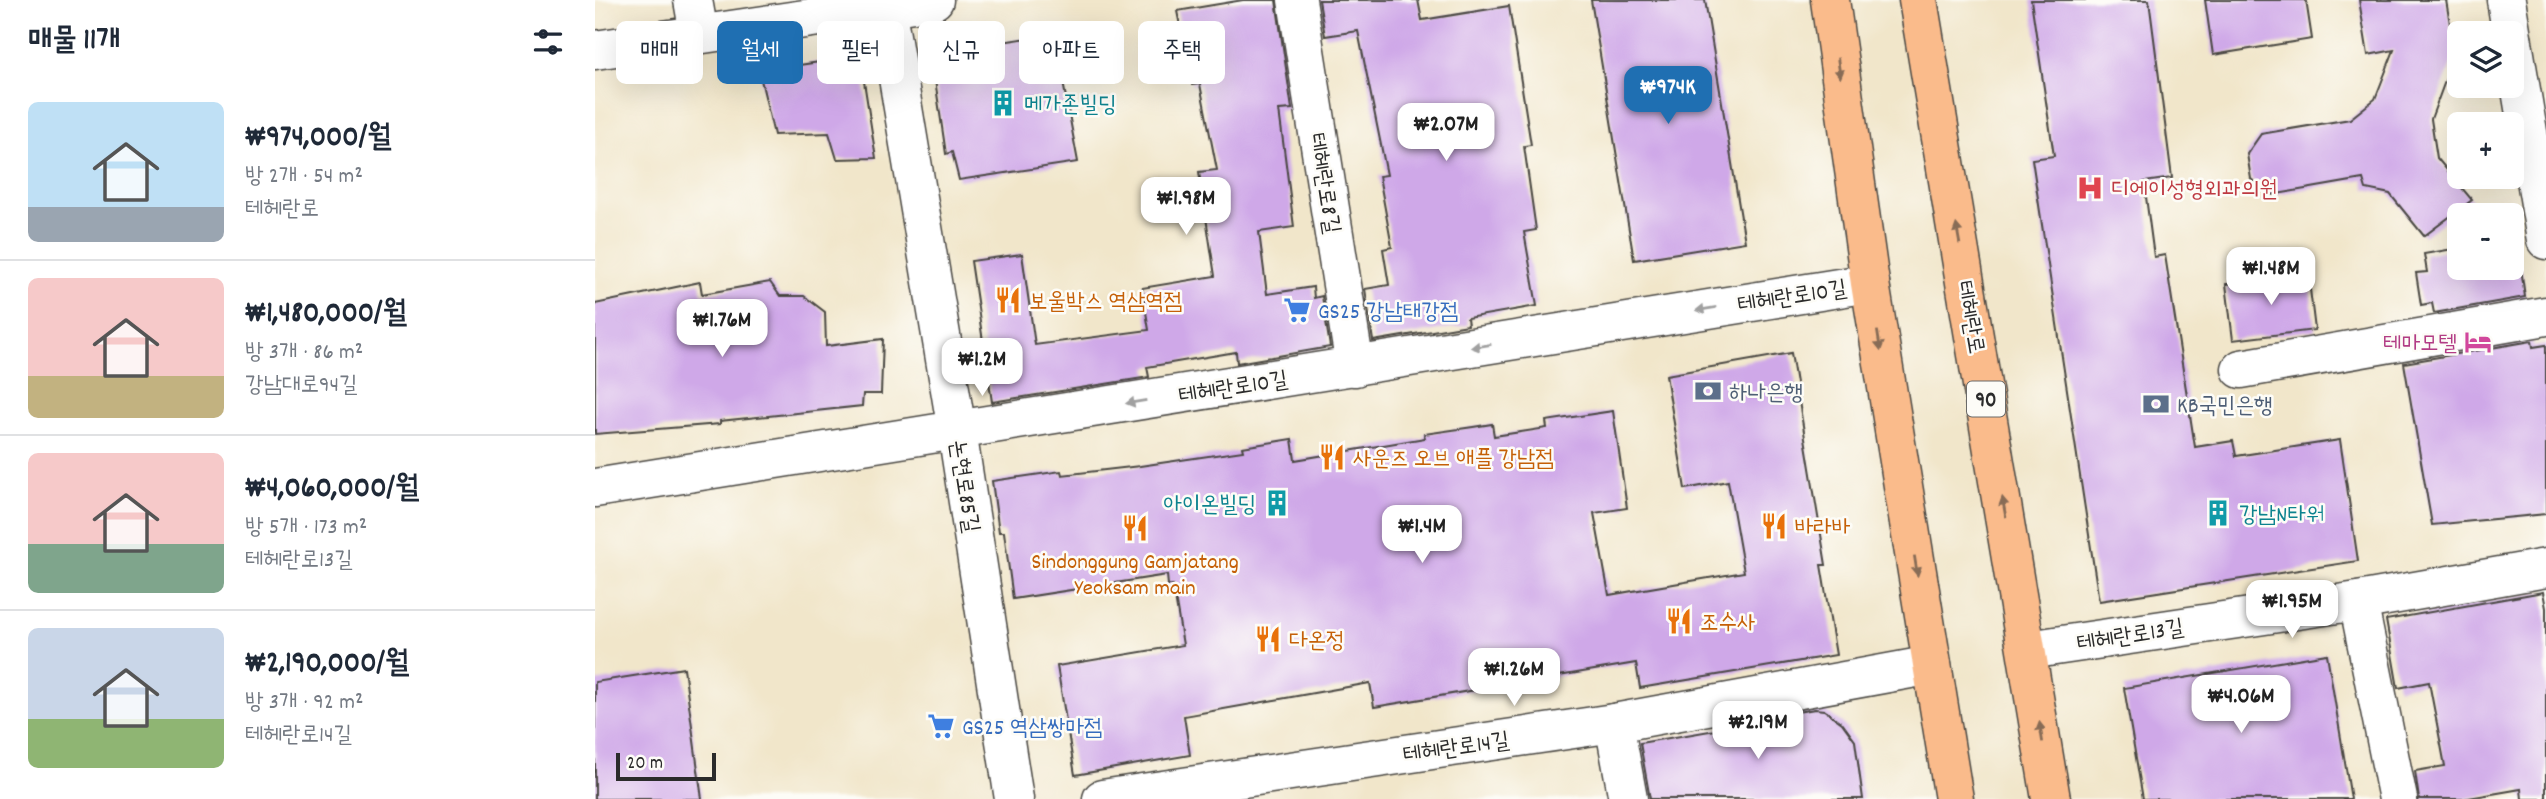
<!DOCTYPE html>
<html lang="ko">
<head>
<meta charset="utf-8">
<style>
	:root { --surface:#fff; --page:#f2f2f3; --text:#1f2937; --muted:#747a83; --line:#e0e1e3; --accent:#1f6fb2 }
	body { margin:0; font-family:Dekko,"Poor Story",sans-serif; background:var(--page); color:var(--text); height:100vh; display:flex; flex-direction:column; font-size:26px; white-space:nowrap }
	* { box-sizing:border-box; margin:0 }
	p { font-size:23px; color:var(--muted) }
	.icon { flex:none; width:38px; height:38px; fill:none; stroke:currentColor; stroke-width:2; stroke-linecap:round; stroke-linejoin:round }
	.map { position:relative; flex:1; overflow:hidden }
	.drawer { display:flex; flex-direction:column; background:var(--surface); width:595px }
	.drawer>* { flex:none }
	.banner { position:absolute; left:21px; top:21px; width:665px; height:63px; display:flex; gap:14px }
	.fabs { position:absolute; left:1852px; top:21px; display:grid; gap:14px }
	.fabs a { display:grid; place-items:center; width:77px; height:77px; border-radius:10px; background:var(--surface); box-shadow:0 7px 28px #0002; font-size:35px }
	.scale { position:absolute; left:21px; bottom:18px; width:100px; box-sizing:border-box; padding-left:7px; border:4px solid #2b2b2b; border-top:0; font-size:19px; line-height:24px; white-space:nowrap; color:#2b2b2b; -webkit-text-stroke:5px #fdfcf7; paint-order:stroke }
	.price { position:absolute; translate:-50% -60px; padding:0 16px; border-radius:14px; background:#fff; color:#222; font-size:23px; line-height:46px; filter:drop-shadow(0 2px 4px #0008) }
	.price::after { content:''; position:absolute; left:50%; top:42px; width:21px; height:16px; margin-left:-10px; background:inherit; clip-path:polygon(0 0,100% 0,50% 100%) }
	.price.on { background:var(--accent); color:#fff }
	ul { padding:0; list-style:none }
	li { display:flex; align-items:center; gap:21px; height:175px; padding:0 28px }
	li+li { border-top:2px solid var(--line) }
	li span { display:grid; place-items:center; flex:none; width:196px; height:140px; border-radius:10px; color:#555 }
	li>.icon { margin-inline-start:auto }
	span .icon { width:84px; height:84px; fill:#fffc; stroke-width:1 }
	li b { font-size:30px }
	h2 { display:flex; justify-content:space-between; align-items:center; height:84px; padding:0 28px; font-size:30px }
	.tag { padding:0 24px; border-radius:10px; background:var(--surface); box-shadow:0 7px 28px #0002; font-size:24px; line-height:63px }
	.tag.on { background:var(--accent); color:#fff }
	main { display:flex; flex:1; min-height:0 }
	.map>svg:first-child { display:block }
</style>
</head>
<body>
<main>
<section class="drawer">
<h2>매물 11개<svg class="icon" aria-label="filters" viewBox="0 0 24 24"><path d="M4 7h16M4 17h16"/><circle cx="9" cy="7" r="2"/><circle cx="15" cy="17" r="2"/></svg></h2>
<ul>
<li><span style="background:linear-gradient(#bfe0f5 75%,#9aa5b1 0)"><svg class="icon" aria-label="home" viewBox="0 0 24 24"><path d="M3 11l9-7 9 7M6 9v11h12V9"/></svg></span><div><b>₩974,000/월</b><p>방 2개 · 54 m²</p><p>테헤란로</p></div></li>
<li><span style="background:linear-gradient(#f6c9c9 70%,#c2b280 0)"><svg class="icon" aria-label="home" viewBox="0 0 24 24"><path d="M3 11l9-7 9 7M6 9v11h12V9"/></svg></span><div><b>₩1,480,000/월</b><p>방 3개 · 86 m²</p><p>강남대로94길</p></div></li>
<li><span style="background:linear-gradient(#f6c9c9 65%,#7fa58c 0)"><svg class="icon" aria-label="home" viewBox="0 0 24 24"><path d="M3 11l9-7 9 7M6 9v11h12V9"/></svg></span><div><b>₩4,060,000/월</b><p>방 5개 · 173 m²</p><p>테헤란로13길</p></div></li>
<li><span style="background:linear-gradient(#c9d6e8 65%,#8fb573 0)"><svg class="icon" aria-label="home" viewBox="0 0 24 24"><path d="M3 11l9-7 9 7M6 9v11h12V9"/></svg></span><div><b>₩2,190,000/월</b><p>방 3개 · 92 m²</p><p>테헤란로14길</p></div></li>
</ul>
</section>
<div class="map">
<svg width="1951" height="799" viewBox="0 0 1951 799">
	<rect width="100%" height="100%" fill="#fdfcf7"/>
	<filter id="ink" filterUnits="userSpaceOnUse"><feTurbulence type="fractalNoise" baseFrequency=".0143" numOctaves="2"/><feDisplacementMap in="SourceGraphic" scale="14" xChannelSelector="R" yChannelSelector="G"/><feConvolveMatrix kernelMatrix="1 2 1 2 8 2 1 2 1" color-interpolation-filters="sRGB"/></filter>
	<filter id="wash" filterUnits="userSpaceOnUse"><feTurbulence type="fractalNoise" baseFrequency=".00686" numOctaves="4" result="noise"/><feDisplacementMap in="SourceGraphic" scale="28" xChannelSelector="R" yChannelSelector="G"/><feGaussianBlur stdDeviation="1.57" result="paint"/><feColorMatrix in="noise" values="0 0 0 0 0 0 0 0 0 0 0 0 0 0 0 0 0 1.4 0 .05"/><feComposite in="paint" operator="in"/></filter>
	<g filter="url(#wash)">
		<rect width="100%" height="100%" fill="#f1e6ca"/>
		<g id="blocks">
			<!-- building -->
			<g fill="#cfa8e8">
				<polygon points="648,0 681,0 697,109 684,110 699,227 664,232 672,294 718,287 719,298 727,296 735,347 642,363 641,352 552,367 554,377 397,402 376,261 427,254 440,345 554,330 547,288 620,276 604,172 622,170 605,84 597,85 582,11"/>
				<polygon points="724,0 823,0 827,20 914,6 936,145 929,146 941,230 929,232 942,306 872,318 873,325 778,341 770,289 794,285 788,249 797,247 784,176 792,175 763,31 730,36"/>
				<polygon points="996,0 1110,0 1150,242 1039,260"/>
				<polygon points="1436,0 1554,0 1577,178 1549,182 1559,257 1570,255 1600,447 1638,441 1641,456 1745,440 1763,561 1504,601 1437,159 1459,156"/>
				<polygon points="1610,0 1711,0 1717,39 1618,55"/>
				<polygon points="1764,0 1851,0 1860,54 1836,119 1842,158 1877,200 1829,236 1795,194 1771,189 1768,179 1676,195 1656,179 1652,154 1666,134 1755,119 1780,99 1799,50 1773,55"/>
				<polygon points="459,34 483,162 364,180 357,152 351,154 336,53"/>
				<polygon points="265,56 281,158 242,159 234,133 179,135 164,71"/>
				<polygon points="1864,248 1864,268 1926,268 1930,297 1839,313 1837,303 1826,305 1821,273 1832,272 1829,254"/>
				<polygon points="1713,273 1720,330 1638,340 1631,284"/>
				<polygon points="105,282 107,294 175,282 185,296 209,296 230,312 231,346 288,339 286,394 268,394 267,406 125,421 125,424 0,434 0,304"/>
				<polygon points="1937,341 1938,347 1951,345 1951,514 1837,525 1809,363"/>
				<polygon points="1196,353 1231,565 1226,565 1241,655 1045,688 1041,663 779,707 775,683 589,716 595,755 480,775 462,666 588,645 578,585 573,585 572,575 418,599 409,532 404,532 397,481 466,471 467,475 545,466 648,451 647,447 697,439 700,460 830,438 829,434 878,427 897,424 899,436 952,428 951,421 1018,411 1032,508 999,513 1014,595 1149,572 1133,481 1090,489 1071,375"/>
				<polygon points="1948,592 1951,608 1951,799 1927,799 1926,789 1868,799 1824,799 1820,771 1850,766 1834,682 1803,688 1791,620"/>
				<polygon points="1732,654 1756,799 1548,799 1529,688"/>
				<polygon points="89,668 107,799 0,799 0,682"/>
				<polygon points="1220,709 1229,710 1247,723 1260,741 1268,799 1055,799 1045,743 1167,722 1166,718"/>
			</g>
		</g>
	</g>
	<g filter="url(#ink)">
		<use href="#blocks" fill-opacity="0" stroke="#494743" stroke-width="2"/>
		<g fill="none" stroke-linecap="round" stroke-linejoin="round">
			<!-- minor casing -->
			<g stroke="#494743" stroke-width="41">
				<g id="minor">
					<polyline points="98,0 104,34"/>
					<polyline points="290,0 362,431 419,799"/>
					<polyline points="702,0 760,367"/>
					<polyline points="1911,0 1951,240"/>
					<polyline points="0,50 339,0"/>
					<polyline points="1646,369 1951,316"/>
					<polyline points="0,488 1275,283"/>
					<polyline points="1763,601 1803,799"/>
					<polyline points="1433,650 1763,601 1951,568"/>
					<polyline points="1019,723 1033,799"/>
					<polyline points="507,799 1019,723 1337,665"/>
				</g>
			</g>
			<!-- major casing -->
			<g stroke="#494743" stroke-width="41">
				<g id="major">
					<polyline points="1235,0 1275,283 1359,799"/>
					<polyline points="1323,0 1456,799"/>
				</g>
			</g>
			<!-- minor -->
			<use href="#minor" stroke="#fff" stroke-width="38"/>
			<!-- major -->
			<use href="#major" stroke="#fabb8b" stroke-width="38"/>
		</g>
		<!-- one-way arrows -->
		<defs><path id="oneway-solid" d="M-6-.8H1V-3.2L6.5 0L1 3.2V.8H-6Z" transform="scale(1.75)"/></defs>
		<g fill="#886c56">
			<use href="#oneway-solid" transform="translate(1244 68) rotate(82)"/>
			<use href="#oneway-solid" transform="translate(1363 234) rotate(-100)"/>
			<use href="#oneway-solid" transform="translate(1284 341) rotate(81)"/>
			<use href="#oneway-solid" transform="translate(1409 507) rotate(-100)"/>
			<use href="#oneway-solid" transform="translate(1321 566) rotate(81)"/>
			<use href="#oneway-solid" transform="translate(1446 732) rotate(-99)"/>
		</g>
		<g fill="#a0a0a0">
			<use href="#oneway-solid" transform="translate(1111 309) rotate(171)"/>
			<use href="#oneway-solid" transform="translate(886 346) rotate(171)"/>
			<use href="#oneway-solid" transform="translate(541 402) rotate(171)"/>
		</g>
	</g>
	<!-- icons -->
	<defs>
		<g id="building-bare" transform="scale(2.1)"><path d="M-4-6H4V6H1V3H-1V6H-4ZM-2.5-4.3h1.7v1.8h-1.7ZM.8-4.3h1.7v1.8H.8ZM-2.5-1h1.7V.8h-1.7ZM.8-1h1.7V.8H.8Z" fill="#0f9aa8" stroke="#fdfcf7" stroke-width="2.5" paint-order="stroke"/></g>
		<g id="hospital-bare" transform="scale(2.1)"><path d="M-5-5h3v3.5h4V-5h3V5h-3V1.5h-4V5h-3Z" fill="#e0444e" stroke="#fdfcf7" stroke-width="2.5" paint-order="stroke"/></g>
		<g id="restaurant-bare" transform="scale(2.1)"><path d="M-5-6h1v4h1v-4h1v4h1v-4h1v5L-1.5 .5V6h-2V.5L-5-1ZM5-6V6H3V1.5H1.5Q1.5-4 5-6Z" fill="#e8710a" stroke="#fdfcf7" stroke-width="2.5" paint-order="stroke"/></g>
		<g id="supermarket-bare" transform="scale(2.1)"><path d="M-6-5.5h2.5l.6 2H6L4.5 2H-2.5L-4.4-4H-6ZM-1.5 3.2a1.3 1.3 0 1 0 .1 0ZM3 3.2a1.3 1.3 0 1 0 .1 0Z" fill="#3f7fe0" stroke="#fdfcf7" stroke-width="2.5" paint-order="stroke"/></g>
		<g id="hotel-bare" transform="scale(2.1)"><path d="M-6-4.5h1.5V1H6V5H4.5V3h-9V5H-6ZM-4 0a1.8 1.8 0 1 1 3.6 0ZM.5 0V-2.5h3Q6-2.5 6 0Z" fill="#d1479c" stroke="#fdfcf7" stroke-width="2.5" paint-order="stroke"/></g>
		<g id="bank-bare" transform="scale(2.1)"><path d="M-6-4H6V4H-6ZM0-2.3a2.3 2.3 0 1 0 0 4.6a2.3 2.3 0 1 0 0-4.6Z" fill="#5c6f8a" stroke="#fdfcf7" stroke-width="2.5" paint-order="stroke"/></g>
	</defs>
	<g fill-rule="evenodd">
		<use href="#building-bare" x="408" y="103"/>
		<use href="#hospital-bare" x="1495" y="188"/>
		<use href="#restaurant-bare" x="413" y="300"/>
		<use href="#supermarket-bare" x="702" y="310"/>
		<use href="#hotel-bare" x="1883" y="342"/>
		<use href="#bank-bare" x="1113" y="391"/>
		<use href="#bank-bare" x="1561" y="404"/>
		<use href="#restaurant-bare" x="737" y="457"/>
		<use href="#building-bare" x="682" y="503"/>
		<use href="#building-bare" x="1623" y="513"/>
		<use href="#restaurant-bare" x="1179" y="526"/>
		<use href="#restaurant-bare" x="540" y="528"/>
		<use href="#restaurant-bare" x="1084" y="621"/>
		<use href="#restaurant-bare" x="673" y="639"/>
		<use href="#supermarket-bare" x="346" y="726"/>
	</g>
	<g text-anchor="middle" stroke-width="5" stroke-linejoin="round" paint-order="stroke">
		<!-- shield labels -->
		<rect fill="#fdfcf7" stroke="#6a6a68" stroke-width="2" x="1372" y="381.5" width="38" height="35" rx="5"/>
		<g font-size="21" font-weight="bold" fill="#2b2b2b">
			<text x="1391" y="406">90</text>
		</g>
		<!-- culture labels -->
		<g font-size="23" fill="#0d838f" stroke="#fdfcf7" text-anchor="start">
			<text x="429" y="111">메가존빌딩</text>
			<text x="661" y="511" text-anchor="end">아이온빌딩</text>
			<text x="1644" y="521">강남N타워</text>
		</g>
		<!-- street labels -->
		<g font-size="23" fill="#2b2b2b" stroke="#fdfcf7">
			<text transform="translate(731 183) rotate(81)" y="8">테헤란로8길</text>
			<text transform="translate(1197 295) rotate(-9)" y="8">테헤란로10길</text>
			<text transform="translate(1377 317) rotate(80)" y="8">테헤란로</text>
			<text transform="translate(638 386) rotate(-9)" y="8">테헤란로10길</text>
			<text transform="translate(371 486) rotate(81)" y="8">논현로85길</text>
			<text transform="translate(1535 634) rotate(-9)" y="8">테헤란로13길</text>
			<text transform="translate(861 746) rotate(-8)" y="8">테헤란로14길</text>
		</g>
		<!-- health labels -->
		<g font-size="23" fill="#be3a42" stroke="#fdfcf7" text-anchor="start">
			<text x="1516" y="196">디에이성형외과의원</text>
		</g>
		<!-- food labels -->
		<g font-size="23" fill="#c56008" stroke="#fdfcf7" text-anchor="start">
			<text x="434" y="308">보울박스 역삼역점</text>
			<text x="758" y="465">사운즈 오브 애플 강남점</text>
			<text x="1200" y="534">바라바</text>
			<text x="540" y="568" text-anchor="middle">Sindonggung Gamjatang<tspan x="540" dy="26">Yeoksam main</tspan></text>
			<text x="1105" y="629">조수사</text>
			<text x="694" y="647">다온정</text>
		</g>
		<!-- shop labels -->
		<g font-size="23" fill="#366cbe" stroke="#fdfcf7" text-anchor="start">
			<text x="723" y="318">GS25 강남태강점</text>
			<text x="367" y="734">GS25 역삼쌍마점</text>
		</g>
		<!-- hotel labels -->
		<g font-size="23" fill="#b23c85" stroke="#fdfcf7" text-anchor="end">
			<text x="1862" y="350">테마모텔</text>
		</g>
		<!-- service labels -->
		<g font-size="23" fill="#4e5e75" stroke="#fdfcf7" text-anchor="start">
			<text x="1134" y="399">하나은행</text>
			<text x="1582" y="412">KB국민은행</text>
		</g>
	</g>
</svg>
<div class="fabs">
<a><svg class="icon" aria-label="layers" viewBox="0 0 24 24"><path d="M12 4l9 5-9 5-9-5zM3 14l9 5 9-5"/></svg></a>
<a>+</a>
<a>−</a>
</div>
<div class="scale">20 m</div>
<b class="price on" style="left:1073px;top:126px">₩974K</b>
<b class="price" style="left:851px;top:163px">₩2.07M</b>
<b class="price" style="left:591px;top:237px">₩1.98M</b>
<b class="price" style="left:1676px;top:307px">₩1.48M</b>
<b class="price" style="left:127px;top:359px">₩1.76M</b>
<b class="price" style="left:387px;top:398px">₩1.2M</b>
<b class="price" style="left:827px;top:565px">₩1.4M</b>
<b class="price" style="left:1697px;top:640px">₩1.95M</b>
<b class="price" style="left:919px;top:708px">₩1.26M</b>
<b class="price" style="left:1646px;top:735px">₩4.06M</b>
<b class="price" style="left:1163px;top:761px">₩2.19M</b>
<div class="banner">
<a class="tag">매매</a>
<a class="tag on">월세</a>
<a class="tag">필터</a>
<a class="tag">신규</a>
<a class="tag">아파트</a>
<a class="tag">주택</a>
</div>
</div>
</main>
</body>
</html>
